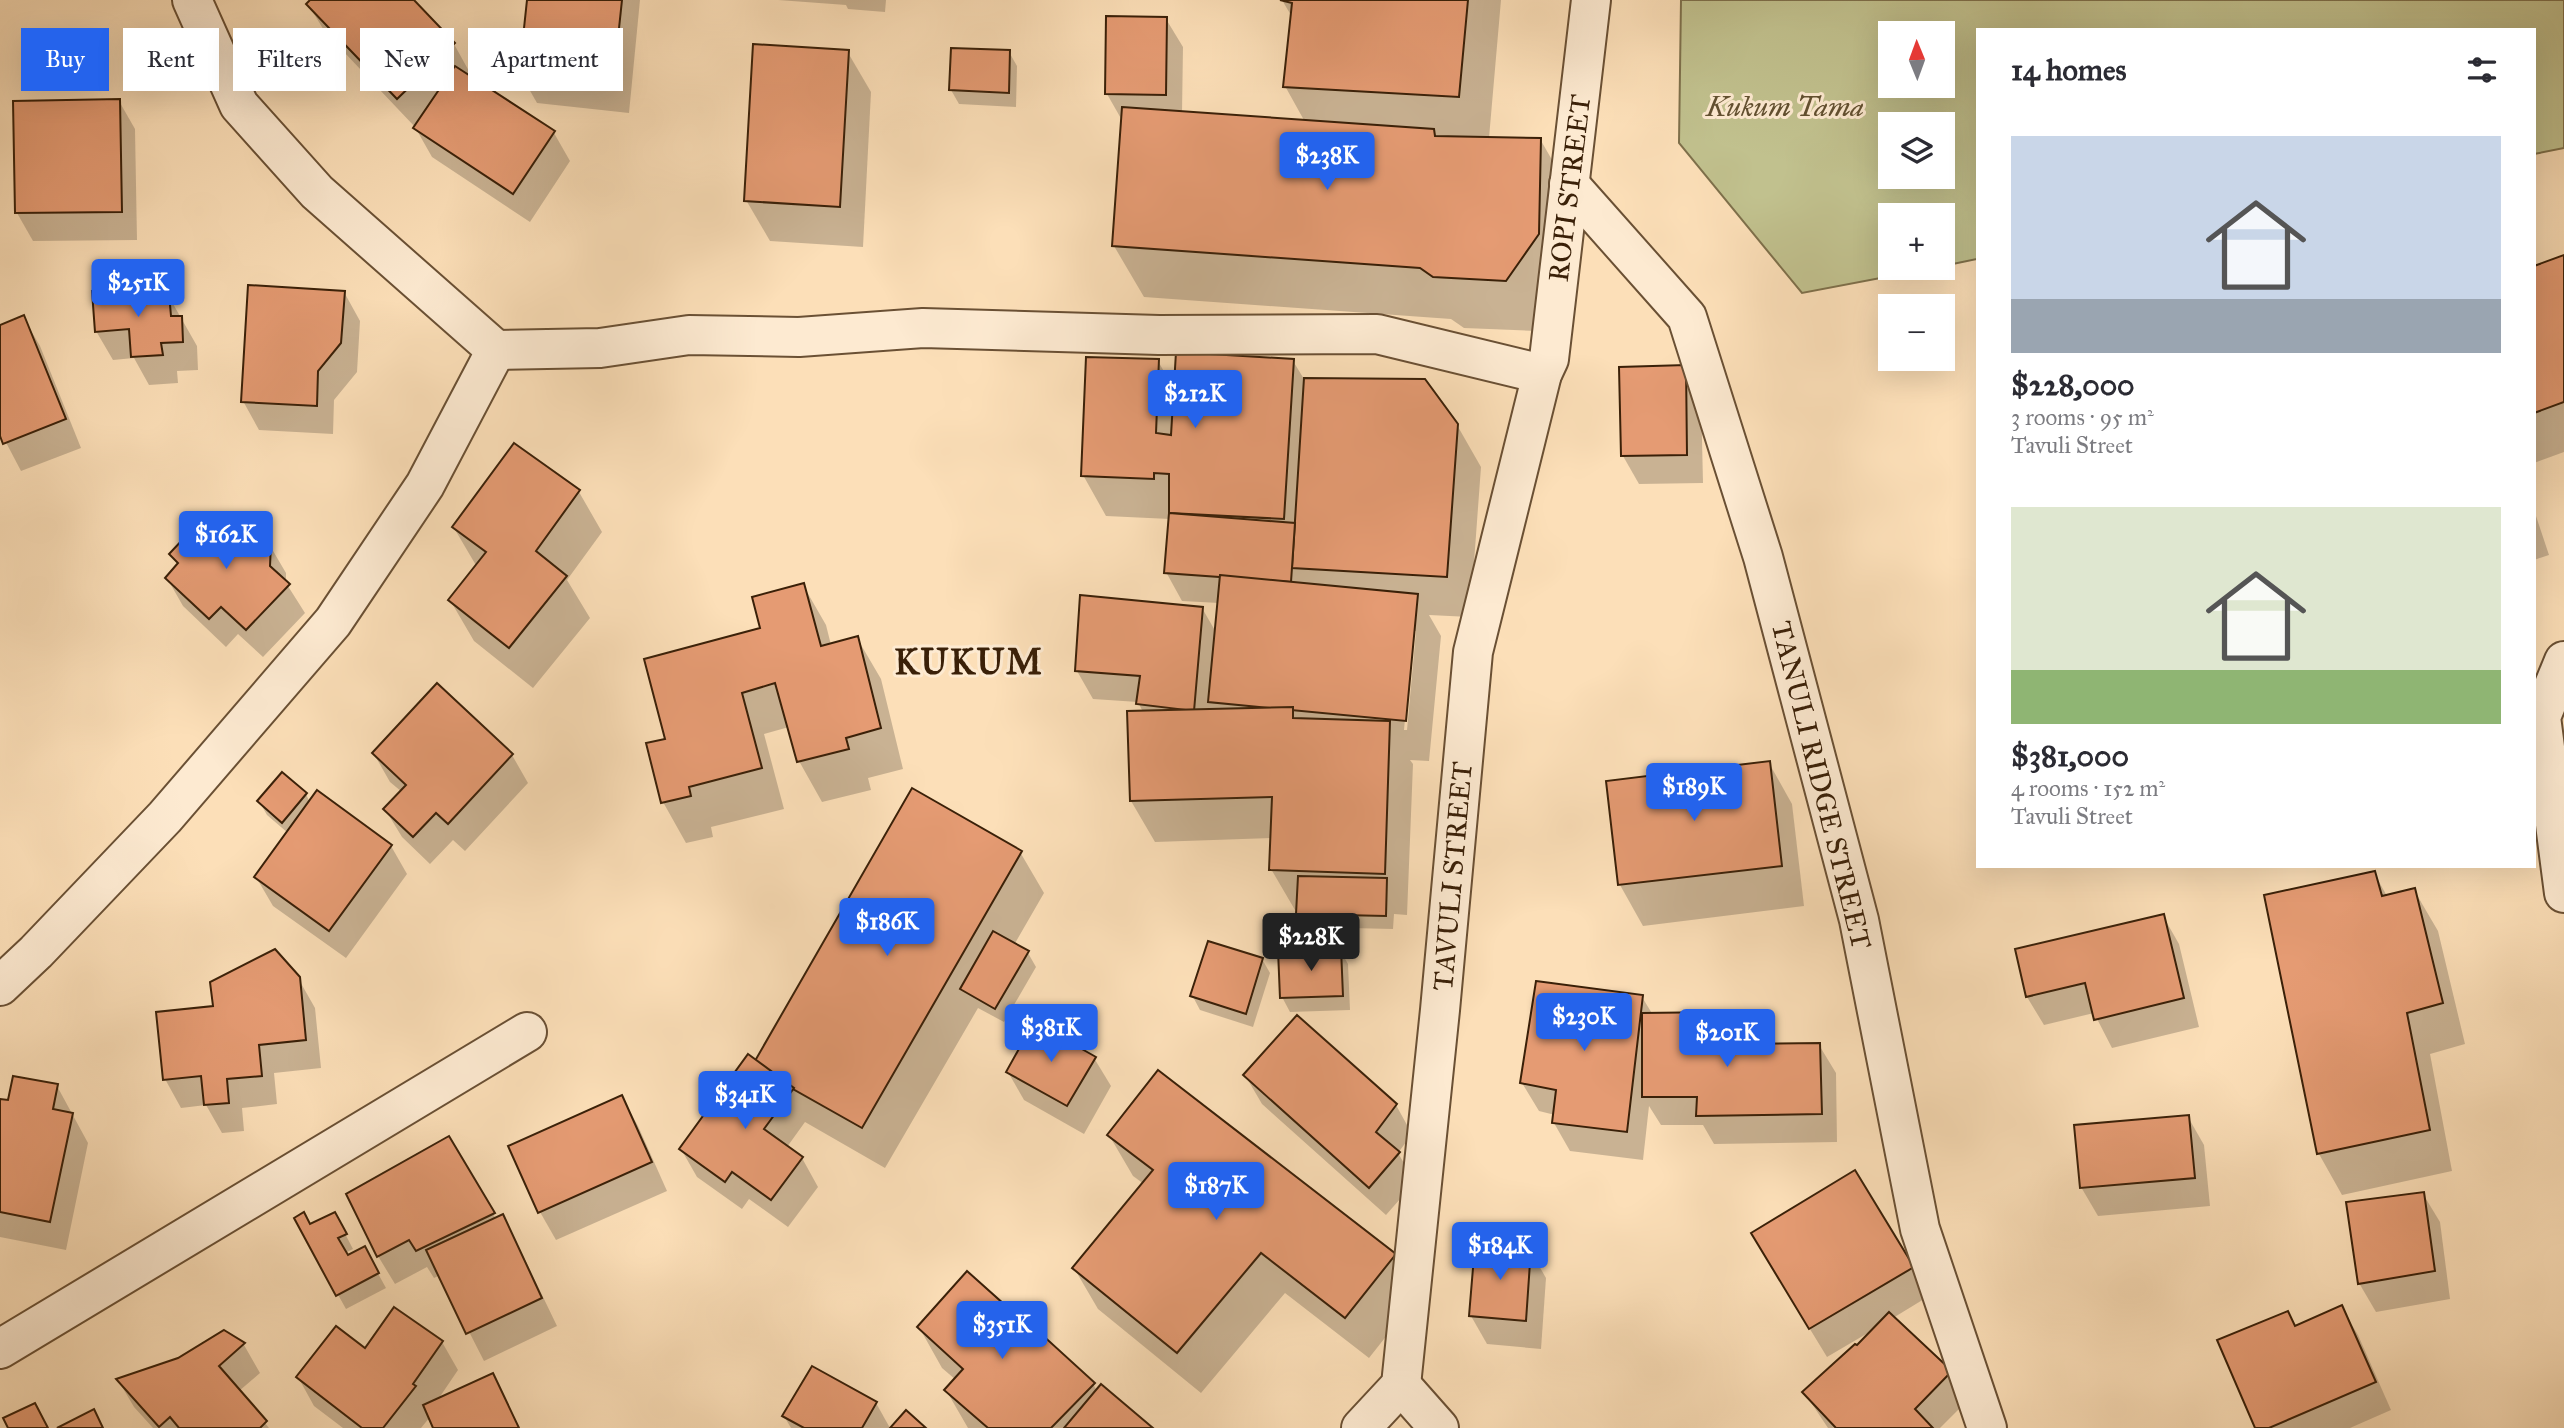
<!DOCTYPE html>
<html lang="en">
<head>
<meta charset="utf-8">
<style>
	:root { --surface:#fff; --page:#f2f2f3; --text:#2b2b33; --muted:#7c7c81; --accent:#2563eb }
	body { margin:0; font-family:"IM FELL Great Primer",serif; background:var(--page); color:var(--text); height:100vh; display:flex; flex-direction:column; font-size:26px; white-space:nowrap }
	* { box-sizing:border-box; margin:0 }
	p { font-size:23px; color:var(--muted) }
	.icon { flex:none; width:38px; height:38px; fill:none; stroke:currentColor; stroke-width:2; stroke-linecap:round; stroke-linejoin:round }
	.map { position:relative; flex:1; overflow:hidden }
	.side { position:absolute; left:1976px; top:28px; width:560px; height:840px; display:flex; flex-direction:column; background:var(--surface); border-radius:0px; box-shadow:0 7px 28px #0002 }
	.side>* { flex:none }
	.guide { position:absolute; left:21px; top:28px; width:665px; height:63px; display:flex; gap:14px }
	.needle { width:46px; rotate:359deg }
	.controls { position:absolute; left:1878px; top:21px; display:grid; gap:14px }
	.controls a { display:grid; place-items:center; width:77px; height:77px; border-radius:0px; background:var(--surface); box-shadow:0 7px 28px #0002; font-size:35px }
	.price { position:absolute; translate:-50% -60px; padding:0 16px; border-radius:7px; background:var(--accent); color:#fff; font-size:23px; line-height:46px; filter:drop-shadow(0 2px 4px #0008) }
	.price::after { content:''; position:absolute; left:50%; top:42px; width:21px; height:16px; margin-left:-10px; background:inherit; clip-path:polygon(0 0,100% 0,50% 100%) }
	.price.on { background:#222; color:#fff }
	ul { padding:0; list-style:none }
	li { display:grid; align-content:center; gap:14px; height:371px; padding:0 35px }
	li span { display:grid; place-items:center; height:217px; border-radius:0px; color:#555 }
	li>.icon { margin-inline-start:auto }
	span .icon { width:126px; height:126px; fill:#fffc; stroke-width:1 }
	li b { font-size:30px }
	h2 { display:flex; justify-content:space-between; align-items:center; height:84px; padding:0 35px; font-size:30px }
	.pill { padding:0 24px; border-radius:0px; background:var(--surface); box-shadow:0 7px 28px #0002; font-size:24px; line-height:63px }
	.pill.on { background:var(--accent); color:#fff }
	.map>svg:first-child { display:block }
</style>
</head>
<body>
<div class="map">
<svg width="2564" height="1428" viewBox="0 0 2564 1428">
	<rect width="100%" height="100%" fill="#fcdfb8"/>
	<filter id="stains"><feTurbulence type="fractalNoise" baseFrequency=".00286" numOctaves="4"/><feColorMatrix values="0 0 0 0 .2 0 0 0 0 .09 0 0 0 0 .02 0 0 0 .5 -.17"/></filter>
	<radialGradient id="worn" r=".72"><stop offset=".6" stop-color="#630" stop-opacity="0"/><stop offset="1" stop-color="#630" stop-opacity=".3"/></radialGradient>
	<!-- green -->
	<path fill="#c1c18e" stroke="#7e704b" stroke-width="2" fill-rule="evenodd" d="M 1681,0 L 2564,0 L 2564,148 L 2534,154 L 2534,30 L 1978,30 L 1977,259 L 1943,266 L 1942,215 L 1890,215 L 1890,268 L 1933,268 L 1802,293 L 1679,143 ZM 1890,33 L 1942,33 L 1942,86 L 1890,86 ZM 1890,124 L 1942,124 L 1942,177 L 1890,177 Z"/>
	<!-- shadow -->
	<g fill="#0003" fill-rule="evenodd">
		<polygon points="313,0 411,0 454,44 470,73 467,76 554,133 570,161 530,222 432,157 415,127 325,32 308,4"/>
		<polygon points="529,0 640,0 629,113 537,103 521,75"/>
		<polygon points="778,0 886,0 885,12 848,9 846,5"/>
		<polygon points="1282,0 1501,0 1489,138 1540,139 1570,191 1536,331 1464,328 1451,319 1144,297 1114,246 1123,122 1107,94 1166,19 1183,47 1182,113 1305,122 1285,86 1292,17"/>
		<polygon points="847,51 871,92 863,247 770,241 746,200"/>
		<polygon points="1009,52 1017,66 1016,107 959,104 951,90"/>
		<polygon points="119,101 135,129 137,240 33,241 17,213"/>
		<polygon points="2564,259 2564,452 2534,463 2534,268"/>
		<polygon points="129,291 132,297 168,295 197,346 198,370 177,371 178,383 149,385 134,358 113,360 96,331"/>
		<polygon points="344,292 360,321 357,372 334,400 333,434 259,430 243,401"/>
		<polygon points="23,317 40,346 81,448 21,471 0,431 0,327"/>
		<path d="M 1158,361 L 1175,391 L 1293,361 L 1304,379 L 1457,425 L 1481,467 L 1470,617 L 1429,615 L 1441,636 L 1429,761 L 1410,760 L 1413,764 L 1407,915 L 1394,914 L 1393,929 L 1306,927 L 1298,910 L 1295,910 L 1271,869 L 1272,838 L 1155,842 L 1131,801 L 1129,713 L 1143,712 L 1138,702 L 1093,699 L 1077,671 L 1202,608 L 1217,634 L 1219,603 L 1182,601 L 1166,572 L 1170,519 L 1106,516 L 1083,475 ZM 1413,631 L 1416,631 L 1407,730 L 1404,730 Z"/>
		<polygon points="1685,367 1701,396 1703,483 1639,484 1623,456"/>
		<polygon points="579,492 602,532 567,580 590,618 533,688 474,641 450,600 477,567 454,528"/>
		<polygon points="2534,510 2549,555 2534,560"/>
		<polygon points="217,519 226,535 269,544 286,573 286,583 305,613 263,657 238,634 226,647 183,606 167,578 178,566 171,554"/>
		<polygon points="803,585 826,625 831,645 857,638 881,679 903,769 868,778 871,790 822,802 799,761 789,727 764,734 784,809 711,827 713,837 686,843 663,802 667,740"/>
		<polygon points="374,754 512,755 528,783 465,851 453,840 430,864 402,837 385,809 402,792 390,782"/>
		<polygon points="1769,763 1792,804 1804,906 1643,926 1620,885 1608,782"/>
		<polygon points="306,794 310,803 391,846 407,874 346,958 273,906 256,877 288,833 267,815 259,801"/>
		<polygon points="1020,852 1044,893 1014,945 1028,953 1036,967 1004,1022 978,1008 885,1168 805,1122 787,1147 802,1158 818,1187 788,1227 749,1199 742,1209 697,1177 681,1149 756,1062"/>
		<polygon points="2374,873 2387,896 2414,890 2438,931 2465,1044 2430,1054 2452,1171 2342,1195 2319,1154 2266,896"/>
		<polygon points="2163,916 2179,944 2199,1027 2112,1048 2094,1013 2044,1025 2027,997"/>
		<polygon points="1340,950 1348,964 1350,1010 1290,1012 1282,997"/>
		<polygon points="1262,959 1270,973 1253,1027 1200,1010 1192,995"/>
		<polygon points="298,978 315,1008 321,1068 274,1073 277,1104 242,1108 244,1131 222,1133 206,1105 181,1108 165,1079 215,1008"/>
		<polygon points="1642,997 1653,1015 1721,1014 1737,1046 1819,1045 1836,1073 1837,1142 1714,1144 1703,1125 1661,1125 1649,1106 1643,1160 1570,1151 1554,1123 1555,1115 1539,1111 1522,1083"/>
		<polygon points="1094,1058 1111,1086 1084,1134 1024,1100 1008,1072"/>
		<polygon points="1245,1075 1396,1105 1412,1134 1398,1153 1415,1182 1386,1215 1262,1104"/>
		<polygon points="57,1086 88,1143 66,1250 0,1237 0,1100 9,1102"/>
		<polygon points="622,1097 638,1126 667,1191 556,1240 540,1212"/>
		<polygon points="2188,1117 2204,1145 2210,1206 2098,1216 2081,1187"/>
		<polygon points="1109,1135 1395,1256 1418,1296 1369,1358 1285,1293 1201,1393 1098,1309 1074,1268 1144,1184 1133,1176"/>
		<polygon points="448,1138 496,1219 502,1217 518,1245 557,1326 484,1361 440,1275 434,1278 427,1267 395,1284 378,1256"/>
		<polygon points="1855,1172 1929,1296 1893,1318 1950,1372 1967,1401 1940,1428 1828,1428 1804,1392 1857,1348 1873,1330 1827,1357 1769,1262"/>
		<polygon points="2423,1194 2440,1222 2450,1299 2376,1312 2359,1283"/>
		<polygon points="296,1219 310,1226 342,1228 353,1249 345,1253 347,1257 364,1248 386,1288 346,1309"/>
		<polygon points="1530,1250 1546,1278 1541,1349 1487,1344 1471,1316"/>
		<polygon points="2341,1307 2358,1335 2391,1410 2350,1428 2257,1428 2296,1328"/>
		<polygon points="1014,1315 1093,1384 1097,1391 1150,1428 968,1428 946,1390 956,1380 942,1368 919,1327"/>
		<polygon points="224,1332 244,1345 260,1373 239,1391 269,1428 153,1428 134,1407 118,1380 179,1359"/>
		<polygon points="442,1342 458,1370 437,1401 492,1375 520,1428 435,1428 430,1417 421,1428 343,1428 314,1406 298,1377 366,1350"/>
		<polygon points="876,1403 890,1428 791,1428 784,1416"/>
	</g>
	<!-- building -->
	<g fill="#e59b73" stroke="#3a2008" stroke-width="2">
		<polygon points="310,0 414,0 455,43 397,99 306,4"/>
		<polygon points="527,0 622,0 613,85 519,75"/>
		<polygon points="1468,0 1459,97 1283,87 1292,3 1280,0"/>
		<polygon points="1106,16 1167,17 1166,95 1105,94"/>
		<polygon points="753,44 849,50 840,207 744,201"/>
		<polygon points="951,48 1010,50 1009,93 949,90"/>
		<polygon points="455,66 555,131 513,194 413,128"/>
		<polygon points="120,99 122,212 15,213 13,101"/>
		<polygon points="1122,107 1434,129 1435,136 1541,138 1539,234 1506,281 1433,277 1420,268 1112,246"/>
		<polygon points="2564,255 2564,402 2534,413 2534,266"/>
		<polygon points="248,285 345,291 341,343 318,371 317,406 241,402"/>
		<polygon points="130,289 131,295 169,293 171,316 182,316 183,342 161,343 163,355 131,357 129,329 95,332 92,291"/>
		<polygon points="24,315 66,419 3,444 0,436 0,325"/>
		<polygon points="1176,352 1294,359 1284,519 1169,513 1169,474 1154,473 1154,479 1081,476 1086,357 1159,359 1156,433 1171,435"/>
		<polygon points="1686,365 1687,455 1621,456 1619,367"/>
		<polygon points="1304,378 1425,379 1458,424 1447,577 1292,568"/>
		<polygon points="514,443 580,490 536,551 567,576 509,648 448,600 486,552 452,527"/>
		<polygon points="1169,513 1295,523 1291,582 1164,573"/>
		<polygon points="218,517 219,533 227,533 238,519 271,543 270,566 290,584 246,630 221,607 209,619 165,578 178,563 169,554 203,518"/>
		<polygon points="1220,575 1418,594 1406,721 1208,702"/>
		<polygon points="804,583 821,646 858,636 881,728 846,738 849,749 797,762 775,683 742,693 762,768 689,787 691,796 661,803 646,743 665,739 644,659 760,628 752,597"/>
		<polygon points="1080,595 1203,607 1194,711 1136,704 1140,676 1075,671"/>
		<polygon points="437,683 513,754 448,824 436,813 413,837 383,809 406,785 372,753"/>
		<polygon points="1293,707 1293,718 1390,721 1385,874 1269,870 1272,797 1130,801 1127,711"/>
		<polygon points="1770,761 1782,866 1618,885 1606,781"/>
		<polygon points="282,772 307,793 282,823 257,801"/>
		<polygon points="912,788 1022,851 862,1128 752,1066"/>
		<polygon points="317,790 392,845 329,931 254,877"/>
		<polygon points="2375,871 2382,896 2415,888 2443,1003 2407,1013 2430,1130 2317,1154 2264,895"/>
		<polygon points="1298,876 1387,878 1386,916 1296,914"/>
		<polygon points="2164,914 2184,998 2094,1020 2085,983 2026,997 2015,949"/>
		<polygon points="993,931 1029,951 995,1009 960,989"/>
		<polygon points="1208,941 1263,958 1246,1014 1190,996"/>
		<polygon points="1341,948 1343,996 1280,998 1278,950"/>
		<polygon points="275,949 300,977 306,1040 259,1045 262,1076 227,1079 229,1103 204,1105 201,1076 163,1080 156,1012 213,1006 210,982"/>
		<polygon points="1536,981 1643,995 1627,1132 1552,1123 1556,1090 1520,1083"/>
		<polygon points="1722,1012 1722,1044 1820,1043 1822,1114 1696,1116 1697,1097 1642,1097 1642,1013"/>
		<polygon points="1297,1015 1397,1104 1376,1132 1400,1152 1369,1188 1243,1075"/>
		<polygon points="1034,1022 1096,1057 1067,1106 1006,1072"/>
		<polygon points="748,1054 794,1088 764,1129 803,1157 771,1200 732,1172 725,1182 679,1149"/>
		<polygon points="1158,1070 1396,1254 1345,1318 1261,1253 1177,1353 1072,1268 1153,1170 1107,1135"/>
		<polygon points="13,1076 58,1084 53,1109 73,1113 50,1222 0,1212 0,1099 8,1100"/>
		<polygon points="622,1095 652,1162 538,1213 508,1146"/>
		<polygon points="2189,1115 2195,1178 2080,1188 2074,1125"/>
		<polygon points="449,1136 495,1213 416,1251 409,1240 377,1257 346,1194"/>
		<polygon points="1855,1170 1914,1267 1809,1329 1751,1233"/>
		<polygon points="2424,1192 2435,1271 2358,1284 2346,1202"/>
		<polygon points="304,1212 310,1224 335,1212 347,1234 338,1238 348,1255 365,1246 379,1273 336,1296 294,1218"/>
		<polygon points="503,1214 542,1298 466,1334 426,1250"/>
		<polygon points="1475,1244 1531,1248 1526,1321 1469,1316"/>
		<polygon points="967,1271 1014,1313 1016,1311 1095,1383 1051,1428 988,1428 944,1390 963,1369 917,1327"/>
		<polygon points="2342,1305 2376,1382 2269,1428 2255,1428 2217,1340 2288,1311 2295,1326"/>
		<polygon points="394,1307 443,1341 413,1384 416,1386 383,1428 362,1428 296,1377 336,1326 365,1348"/>
		<polygon points="1889,1312 1952,1371 1915,1409 1933,1428 1836,1428 1802,1392 1855,1344 1857,1345"/>
		<polygon points="224,1330 245,1343 219,1366 267,1421 260,1428 179,1428 170,1417 159,1427 116,1379 178,1358"/>
		<polygon points="812,1366 877,1402 862,1428 804,1428 782,1416"/>
		<polygon points="493,1373 519,1428 433,1428 423,1405"/>
		<polygon points="1101,1384 1153,1428 1064,1428"/>
		<polygon points="35,1403 48,1428 8,1428 3,1418"/>
		<polygon points="94,1409 103,1428 57,1428"/>
		<polygon points="906,1410 926,1428 890,1428"/>
	</g>
	<g fill="none" stroke-linecap="round" stroke-linejoin="round">
		<!-- street casing -->
		<g stroke="#6a5034" stroke-width="42">
			<g id="street">
				<polyline points="1569,184 1687,317 1763,557 1859,920 1920,1229 1987,1428"/>
				<polyline points="496,350 600,348 689,335 799,337 923,328 1159,335 1377,334 1542,374"/>
				<polyline points="2564,661 2541,717 2564,893"/>
				<polyline points="0,986 36,952 165,817 333,622 425,485 496,350 317,192 239,105 192,0"/>
				<polyline points="0,1349 527,1032"/>
				<polyline points="1401,1385 1439,1428"/>
				<polyline points="1361,1428 1401,1385 1440,1010 1473,652 1542,374 1549,359 1591,0"/>
			</g>
		</g>
		<!-- street -->
		<use href="#street" stroke="#fdead1" stroke-width="38"/>
	</g>
	<g text-anchor="middle" stroke-width="6" stroke-linejoin="round" paint-order="stroke">
		<!-- park labels -->
		<g font-size="28" font-style="italic" fill="#625030" stroke="#fdead1">
			<text x="1785" y="116">Kukum Tama</text>
		</g>
		<!-- street labels -->
		<g font-size="28" fill="#3a2008" stroke="#fdead1">
			<text transform="translate(1569 188) rotate(-83)" y="10">ROPI STREET</text>
			<text transform="translate(1822 785) rotate(76)" y="10">TANULI RIDGE STREET</text>
			<text transform="translate(1452 876) rotate(-85)" y="10">TAVULI STREET</text>
		</g>
		<!-- district labels -->
		<g font-size="35" font-weight="bold" letter-spacing="2" fill="#3a2008" stroke="#fdead1">
			<text x="969" y="674">KUKUM</text>
		</g>
	</g>
	<rect width="100%" height="100%" filter="url(#stains)"/>
	<rect width="100%" height="100%" fill="url(#worn)"/>
</svg>
<div class="controls">
<a><svg class="needle" viewBox="-14 -14 28 28"><path d="M0-13l5 13h-10z" fill="#e53935"/><path d="M0 13l5-13h-10z" fill="#7c7c81"/></svg></a>
<a><svg class="icon" aria-label="layers" viewBox="0 0 24 24"><path d="M12 4l9 5-9 5-9-5zM3 14l9 5 9-5"/></svg></a>
<a>+</a>
<a>−</a>
</div>
<b class="price" style="left:1327px;top:192px">$238K</b>
<b class="price" style="left:138px;top:319px">$251K</b>
<b class="price" style="left:1195px;top:430px">$212K</b>
<b class="price" style="left:226px;top:571px">$162K</b>
<b class="price" style="left:1694px;top:823px">$189K</b>
<b class="price" style="left:887px;top:958px">$186K</b>
<b class="price on" style="left:1311px;top:973px">$228K</b>
<b class="price" style="left:1584px;top:1053px">$230K</b>
<b class="price" style="left:1051px;top:1064px">$381K</b>
<b class="price" style="left:1727px;top:1069px">$201K</b>
<b class="price" style="left:745px;top:1131px">$341K</b>
<b class="price" style="left:1216px;top:1222px">$187K</b>
<b class="price" style="left:1500px;top:1282px">$184K</b>
<b class="price" style="left:1002px;top:1361px">$351K</b>
<div class="guide">
<a class="pill on">Buy</a>
<a class="pill">Rent</a>
<a class="pill">Filters</a>
<a class="pill">New</a>
<a class="pill">Apartment</a>
</div>
<section class="side">
<h2>14 homes<svg class="icon" aria-label="filters" viewBox="0 0 24 24"><path d="M4 7h16M4 17h16"/><circle cx="9" cy="7" r="2"/><circle cx="15" cy="17" r="2"/></svg></h2>
<ul>
<li><span style="background:linear-gradient(#c9d6e8 75%,#9aa5b1 0)"><svg class="icon" aria-label="home" viewBox="0 0 24 24"><path d="M3 11l9-7 9 7M6 9v11h12V9"/></svg></span><div><b>$228,000</b><p>3 rooms · 95 m²</p><p>Tavuli Street</p></div></li>
<li><span style="background:linear-gradient(#dfe7d0 75%,#8fb573 0)"><svg class="icon" aria-label="home" viewBox="0 0 24 24"><path d="M3 11l9-7 9 7M6 9v11h12V9"/></svg></span><div><b>$381,000</b><p>4 rooms · 152 m²</p><p>Tavuli Street</p></div></li>
</ul>
</section>
</div>
</body>
</html>
